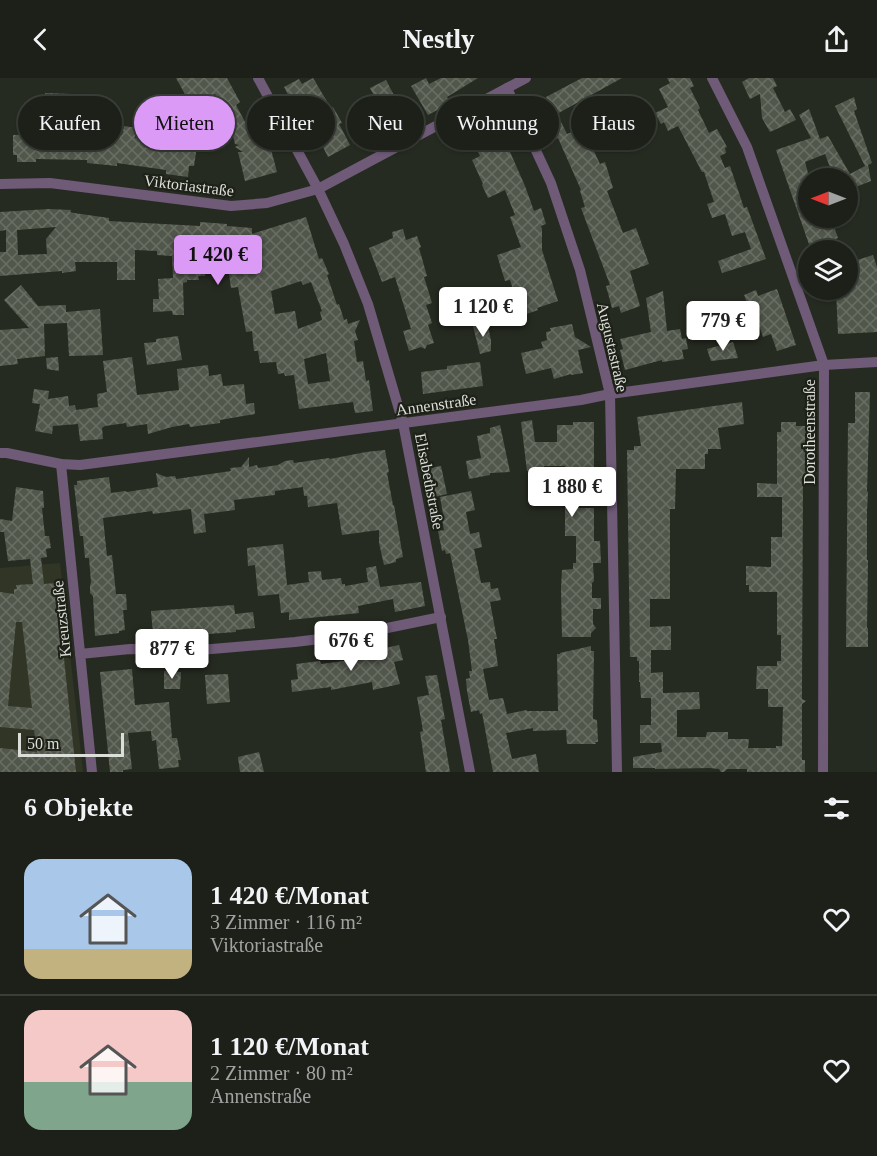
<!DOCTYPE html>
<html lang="de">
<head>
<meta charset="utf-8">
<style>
	:root { --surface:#1c2019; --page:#252822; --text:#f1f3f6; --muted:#a0a3a2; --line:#3a3e38; --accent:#da9af6 }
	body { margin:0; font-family:"Times New Roman",serif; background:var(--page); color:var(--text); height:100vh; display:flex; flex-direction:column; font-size:22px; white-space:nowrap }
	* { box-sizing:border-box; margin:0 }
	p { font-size:20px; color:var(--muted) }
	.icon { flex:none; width:33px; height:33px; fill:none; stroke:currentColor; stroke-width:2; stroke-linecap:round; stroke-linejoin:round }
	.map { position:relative; height:694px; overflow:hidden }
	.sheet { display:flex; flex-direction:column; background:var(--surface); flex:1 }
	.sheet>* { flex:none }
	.banner { position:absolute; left:18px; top:18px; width:842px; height:54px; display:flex; gap:12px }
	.needle { width:39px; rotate:270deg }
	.controls { position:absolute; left:798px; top:90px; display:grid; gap:12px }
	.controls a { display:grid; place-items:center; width:60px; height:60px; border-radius:50%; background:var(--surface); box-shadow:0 2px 4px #0004,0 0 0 2px var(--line); font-size:30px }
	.scale { position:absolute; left:18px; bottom:15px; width:106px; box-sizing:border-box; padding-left:6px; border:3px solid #dcdfd9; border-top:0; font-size:16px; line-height:21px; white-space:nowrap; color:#dcdfd9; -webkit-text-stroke:4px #1d2117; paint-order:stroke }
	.price { position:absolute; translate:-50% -51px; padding:0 14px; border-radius:6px; background:#fff; color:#222; font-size:20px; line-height:39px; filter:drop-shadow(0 2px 3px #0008) }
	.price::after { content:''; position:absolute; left:50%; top:36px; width:18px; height:14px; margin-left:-9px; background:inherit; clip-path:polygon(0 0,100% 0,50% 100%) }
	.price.current { background:var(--accent); color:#111 }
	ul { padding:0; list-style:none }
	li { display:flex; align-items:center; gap:18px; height:150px; padding:0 24px }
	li+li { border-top:2px solid var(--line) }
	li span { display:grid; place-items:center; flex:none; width:168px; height:120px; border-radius:18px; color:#555 }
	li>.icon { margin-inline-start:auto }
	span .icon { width:72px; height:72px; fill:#fffc; stroke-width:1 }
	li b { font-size:26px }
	h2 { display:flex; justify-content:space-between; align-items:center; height:72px; padding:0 24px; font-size:26px }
	.tag { padding:0 21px; border-radius:27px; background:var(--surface); box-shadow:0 2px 4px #0004,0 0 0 2px var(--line); font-size:21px; line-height:54px }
	.tag.current { background:var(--accent); color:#111 }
	header { display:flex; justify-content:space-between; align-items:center; height:78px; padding:0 24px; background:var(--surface); font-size:27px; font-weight:800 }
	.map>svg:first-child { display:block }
</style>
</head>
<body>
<header><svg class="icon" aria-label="back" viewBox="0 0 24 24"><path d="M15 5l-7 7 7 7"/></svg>Nestly<svg class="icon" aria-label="share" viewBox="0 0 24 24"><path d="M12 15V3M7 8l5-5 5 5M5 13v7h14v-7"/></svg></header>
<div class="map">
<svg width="877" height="694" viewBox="0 0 877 694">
	<defs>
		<pattern id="building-cross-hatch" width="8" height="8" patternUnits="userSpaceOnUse" patternTransform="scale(1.5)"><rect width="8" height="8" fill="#52574c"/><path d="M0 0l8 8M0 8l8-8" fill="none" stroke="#6a6f65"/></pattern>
	</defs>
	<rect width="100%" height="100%" fill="#262b21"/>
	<!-- built -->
	<polygon fill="#303526" points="60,485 83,694 0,694 0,490"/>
	<!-- building -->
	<g fill="url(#building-cross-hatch)" fill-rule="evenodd">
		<polygon points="176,0 227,0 240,24 236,27 253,59 262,55 265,61 268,60 277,94 245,103 238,74 243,74 235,69 239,67 235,66 230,46 229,62 208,49 228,39 215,16 192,29"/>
		<polygon points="313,0 331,30 333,29 342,45 339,46 350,67 328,79 320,63 316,65 294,24 292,24 284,9 299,1 302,6"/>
		<polygon points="426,0 429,6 441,0 478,0 447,19 450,25 428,37 411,8"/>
		<polygon points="582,0 622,0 555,37 546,19"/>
		<polygon points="667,0 690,0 694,8 690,10 700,30 698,32 709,55 717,51 727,69 725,70 726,75 720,78 725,90 730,88 744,130 747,129 766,181 722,195 718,183 751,171 745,154 732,158 725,136 712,140 707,126 714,124 704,94 702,94 678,48 668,53 664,44 661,46 655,35 668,29 659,11 670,5"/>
		<polygon points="749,0 773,0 777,8 773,10 785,34 790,31 796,42 770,54 762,40 760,16 750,21 742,4"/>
		<polygon points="386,2 398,25 382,33 370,10"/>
		<polygon points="45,15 98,17 97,29 45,28"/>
		<polygon points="854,19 857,31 854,33 872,85 868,87 871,103 848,112 848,100 834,100 825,76 805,84 808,95 808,140 831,140 838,160 833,162 837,172 811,172 776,72 811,60 799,37 809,31 820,61 828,58 850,96 865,88 835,28"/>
		<polygon points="630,34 636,46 623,52 618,38"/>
		<polygon points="500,38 508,56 503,58 525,108 534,133 541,130 546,146 541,148 542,151 542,172 558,223 537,230 538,232 521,238 510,202 505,203 497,177 521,169 510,139 515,137 505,112 488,120 482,107 483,106 472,82 480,78 472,61 480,57 479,56 482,54 479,47"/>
		<polygon points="559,40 567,56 572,54 574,60 579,57 584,68 590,65 600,86 605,84 613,110 607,113 623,155 636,150 649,186 630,193 640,228 621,235 619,228 612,230 606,208 610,207 581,130 585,129 580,113 581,112 558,60 556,61 548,44"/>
		<polygon points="124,48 137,50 135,60 197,68 194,88 189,88 188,99 166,96 166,92 117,85 117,88 87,85 87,82 36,81 36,84 17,84 17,77 13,77 13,57 48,56 48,52 85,52 122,57"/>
		<path d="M 49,131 L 71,132 L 70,134 L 74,135 L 109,140 L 109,143 L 200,148 L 200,144 L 227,146 L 227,148 L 252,150 L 252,156 L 306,139 L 319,181 L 322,180 L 329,196 L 327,197 L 337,227 L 339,226 L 344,242 L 347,241 L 348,246 L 360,242 L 355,253 L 358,262 L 354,263 L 357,284 L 363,283 L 366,303 L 369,302 L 373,333 L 355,335 L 353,324 L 299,331 L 294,297 L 285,298 L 284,295 L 278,296 L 276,284 L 260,285 L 258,273 L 254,273 L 252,253 L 246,254 L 238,209 L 231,210 L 228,189 L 206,188 L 205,198 L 198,198 L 199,202 L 187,202 L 187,204 L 183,205 L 184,237 L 173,237 L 172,233 L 153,234 L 153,221 L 159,221 L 158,201 L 173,200 L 172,178 L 157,177 L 157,173 L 135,172 L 135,202 L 117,202 L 117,184 L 75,184 L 76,193 L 62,195 L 62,193 L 0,198 L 0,174 L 6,174 L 6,152 L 0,153 L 0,134 ZM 56,149 L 46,161 L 47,176 L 18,177 L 17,152 ZM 301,203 L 303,207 L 311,204 L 322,233 L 320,234 L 322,242 L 298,251 L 295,233 L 275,236 L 271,213 ZM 326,275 L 330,303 L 308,306 L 304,281 Z"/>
		<polygon points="403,151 406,162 417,158 421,169 419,170 427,198 424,199 432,225 426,227 432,245 428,247 434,265 427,267 425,271 421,269 409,273 403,253 411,251 395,199 382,204 369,170 393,160 392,154"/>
		<polygon points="873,177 877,189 877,254 838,256 836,212 848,212 848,185"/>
		<polygon points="21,207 38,228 66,227 66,234 100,231 103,277 69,278 67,245 44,246 45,278 17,281 18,286 0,288 0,252 29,250 4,222"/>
		<polygon points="777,211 796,267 777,273 771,256 763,259 757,242 754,243 744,217 756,212 758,218"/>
		<polygon points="663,213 667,253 680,251 682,261 686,260 688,271 682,272 684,281 662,284 662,282 625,292 620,272 623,271 620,261 651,254 646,220"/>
		<polygon points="487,244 491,262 491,273 480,276 473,248"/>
		<polygon points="572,246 575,259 591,269 578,272 583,295 571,297 571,296 554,301 551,290 526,296 521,275 543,270 541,264 547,262 546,254 551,253 550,250"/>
		<polygon points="178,258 182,282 147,287 144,265 156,264 156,261"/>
		<polygon points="733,264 738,280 711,283 707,271"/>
		<polygon points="58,279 59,293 47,291 46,280"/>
		<polygon points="132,279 137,317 179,312 177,291 208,287 209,298 221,296 223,308 244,306 246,326 254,325 255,336 220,342 220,345 190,349 189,346 172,349 148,356 147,346 127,349 126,345 105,348 102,350 103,361 80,363 78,346 53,348 52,356 35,353 40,326 32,325 34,311 49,313 48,321 68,318 69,328 75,327 76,332 98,329 97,316 107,314 103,283"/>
		<polygon points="480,284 483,308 423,316 421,294 447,291 447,288"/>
		<polygon points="855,314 870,314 867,413 868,414 867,433 867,482 868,482 867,550 868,550 868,569 846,569 848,345 855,345"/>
		<polygon points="742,324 744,346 718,350 721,371 708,371 708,376 705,376 705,391 676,391 675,431 670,431 670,521 650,521 650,549 671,548 671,572 651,572 651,595 663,594 663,615 699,614 700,631 677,632 677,659 706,659 707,654 728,654 728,661 749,661 748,670 776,670 776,668 782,668 783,629 768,629 768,611 756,611 757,588 777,588 777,583 781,583 781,557 777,557 777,514 749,514 749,507 746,507 746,488 771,489 771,459 782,459 782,419 757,419 757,405 777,406 777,354 781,354 781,344 796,344 796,348 813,348 805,356 806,401 803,401 802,609 802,621 806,623 802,626 802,682 805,682 805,694 747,694 747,691 727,691 724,694 721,694 719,691 710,690 655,691 655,690 633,690 633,679 662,674 661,665 640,665 640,647 651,647 651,620 641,620 640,604 639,604 639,583 637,583 637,579 630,579 627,372 634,372 634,368 641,368 637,339"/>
		<polygon points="532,342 535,364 557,364 557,347 573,347 573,344 594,344 594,406 576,406 576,430 594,430 594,463 600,463 601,485 593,485 594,503 592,505 592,520 601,520 601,531 593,531 593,546 596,550 591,555 591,559 562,559 561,511 562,492 573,491 573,485 576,485 576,458 565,458 565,388 544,388 542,392 527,393 521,344"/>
		<polygon points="500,347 510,394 490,395 490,397 469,401 466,383 481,380 477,358 490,355 490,350"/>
		<polygon points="385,372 389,394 387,395 393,427 394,427 403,479 396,481 396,484 384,487 379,465 379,452 342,457 337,425 308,429 307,418 304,418 303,409 275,413 275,417 234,422 235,432 204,436 206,454 194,456 191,431 153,436 152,433 103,440 107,478 112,477 116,516 126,516 127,532 123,532 125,552 119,553 119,555 95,558 93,518 90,515 90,508 91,504 89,480 85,480 83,458 80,458 74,407 77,407 77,403 109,399 111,415 125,413 127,414 158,409 156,395 166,399 175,398 176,401 231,393 230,390 241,389 249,379 249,389 257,387 258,390 278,387 285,383 293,382 294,385 329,380 330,381 366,374"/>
		<polygon points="441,388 447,416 434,419 430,390"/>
		<path d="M 16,409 L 43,413 L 44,430 L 42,430 L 45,458 L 49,458 L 51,470 L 46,471 L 47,479 L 41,480 L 44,506 L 56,505 L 76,694 L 0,694 L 0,670 L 37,674 L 34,652 L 0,649 L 0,514 L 14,516 L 14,511 L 17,511 L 16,507 L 33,506 L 30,481 L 8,483 L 4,454 L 0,454 L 0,441 L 12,443 ZM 16,544 L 22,544 L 32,630 L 8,628 Z"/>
		<polygon points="471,413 475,432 466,434 470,456 479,454 482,469 474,471 481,505 490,504 491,511 498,510 501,522 490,524 497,561 494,561 498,588 483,591 489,622 503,620 507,636 527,632 527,633 558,633 557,576 560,576 560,575 591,568 591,573 594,573 593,641 597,642 598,664 595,664 596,666 567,666 566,652 533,653 533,650 506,655 512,681 536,676 539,694 493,694 482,635 480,636 479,632 471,634 467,613 466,601 470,600 469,593 472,593 468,562 450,475 446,476 445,472 442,473 438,453 444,452 442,441 444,441 440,419"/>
		<polygon points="283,466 287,507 309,504 308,494 321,493 322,502 341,500 342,506 345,506 345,508 368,504 366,490 376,488 380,509 421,504 425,528 395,534 393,521 358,528 359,535 289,542 289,534 281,535 279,516 258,518 255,487 248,488 247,470"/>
		<polygon points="234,527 235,536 253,534 255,550 236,552 236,554 167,559 166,557 160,558 160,554 153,555 151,533"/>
		<polygon points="399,567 403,582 394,584 400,606 373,612 372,604 331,612 331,609 292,614 291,602 298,601 296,586 320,583 321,586 358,581 357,576"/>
		<polygon points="132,591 135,627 169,624 172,660 177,660 181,682 178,682 179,689 159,691 156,662 152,663 151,653 128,655 132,691 123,692 123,694 110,694 100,594"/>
		<polygon points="164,593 181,594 180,611 164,611"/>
		<polygon points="228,596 230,624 207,626 205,597"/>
		<polygon points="437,597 445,641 441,642 450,694 426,694 420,654 423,653 417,619 429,617 425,598"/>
		<polygon points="259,674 264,694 240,694 238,679"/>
	</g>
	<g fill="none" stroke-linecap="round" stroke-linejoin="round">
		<!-- minor -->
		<g stroke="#6f5a78" stroke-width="10">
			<polyline points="258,0 318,111 344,166 368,226 403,345 470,694"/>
			<polyline points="712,0 747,69 824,287 823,694"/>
			<polyline points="507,10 551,105 580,192 610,316 617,694"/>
			<polyline points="0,106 50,105 231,128 267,125 318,111 526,0"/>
			<polyline points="0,375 7,375 61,386 80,387 581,322 610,316 824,287 877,284"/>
			<polyline points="61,386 92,694"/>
			<polyline points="80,576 130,571 200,572 295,564 353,557 441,539"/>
		</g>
	</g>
	<g text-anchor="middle" stroke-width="4.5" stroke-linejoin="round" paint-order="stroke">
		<!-- street labels -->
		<g font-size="16" fill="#dcdfd9" stroke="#1d2117">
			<text transform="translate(189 107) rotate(7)" y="6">Viktoriastraße</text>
			<text transform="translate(613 269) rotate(77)" y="6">Augustastraße</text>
			<text transform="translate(436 326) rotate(-8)" y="6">Annenstraße</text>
			<text transform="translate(809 354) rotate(-90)" y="6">Dorotheenstraße</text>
			<text transform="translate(430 403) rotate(79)" y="6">Elisabethstraße</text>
			<text transform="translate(61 541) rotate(-96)" y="6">Kreuzstraße</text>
		</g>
	</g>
</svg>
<div class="controls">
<a><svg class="needle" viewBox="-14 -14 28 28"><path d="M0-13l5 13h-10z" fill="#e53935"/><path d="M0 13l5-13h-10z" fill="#a0a3a2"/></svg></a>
<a><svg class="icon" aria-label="layers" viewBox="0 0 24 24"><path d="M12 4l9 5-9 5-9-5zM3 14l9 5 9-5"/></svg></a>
</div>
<div class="scale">50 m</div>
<b class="price current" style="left:218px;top:208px">1 420 €</b>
<b class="price" style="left:483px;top:260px">1 120 €</b>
<b class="price" style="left:723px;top:274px">779 €</b>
<b class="price" style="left:572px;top:440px">1 880 €</b>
<b class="price" style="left:351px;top:594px">676 €</b>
<b class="price" style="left:172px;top:602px">877 €</b>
<div class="banner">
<a class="tag">Kaufen</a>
<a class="tag current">Mieten</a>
<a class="tag">Filter</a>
<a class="tag">Neu</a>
<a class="tag">Wohnung</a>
<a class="tag">Haus</a>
</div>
</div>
<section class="sheet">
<h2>6 Objekte<svg class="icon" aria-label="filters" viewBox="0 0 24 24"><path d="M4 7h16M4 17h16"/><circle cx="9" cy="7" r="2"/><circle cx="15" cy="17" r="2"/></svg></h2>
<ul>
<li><span style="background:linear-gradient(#a9c7e8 75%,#c2b280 0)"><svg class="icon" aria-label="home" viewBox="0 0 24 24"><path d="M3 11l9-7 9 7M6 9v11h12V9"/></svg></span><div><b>1 420 €/Monat</b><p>3 Zimmer · 116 m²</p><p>Viktoriastraße</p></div><svg class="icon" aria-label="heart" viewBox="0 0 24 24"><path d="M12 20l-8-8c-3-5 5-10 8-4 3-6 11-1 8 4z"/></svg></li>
<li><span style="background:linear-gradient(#f6c9c9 60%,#7fa58c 0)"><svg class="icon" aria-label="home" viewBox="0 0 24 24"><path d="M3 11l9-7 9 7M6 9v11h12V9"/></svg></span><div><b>1 120 €/Monat</b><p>2 Zimmer · 80 m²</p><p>Annenstraße</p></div><svg class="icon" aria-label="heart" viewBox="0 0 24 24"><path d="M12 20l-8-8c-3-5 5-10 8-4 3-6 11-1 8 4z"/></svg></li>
</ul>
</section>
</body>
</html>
